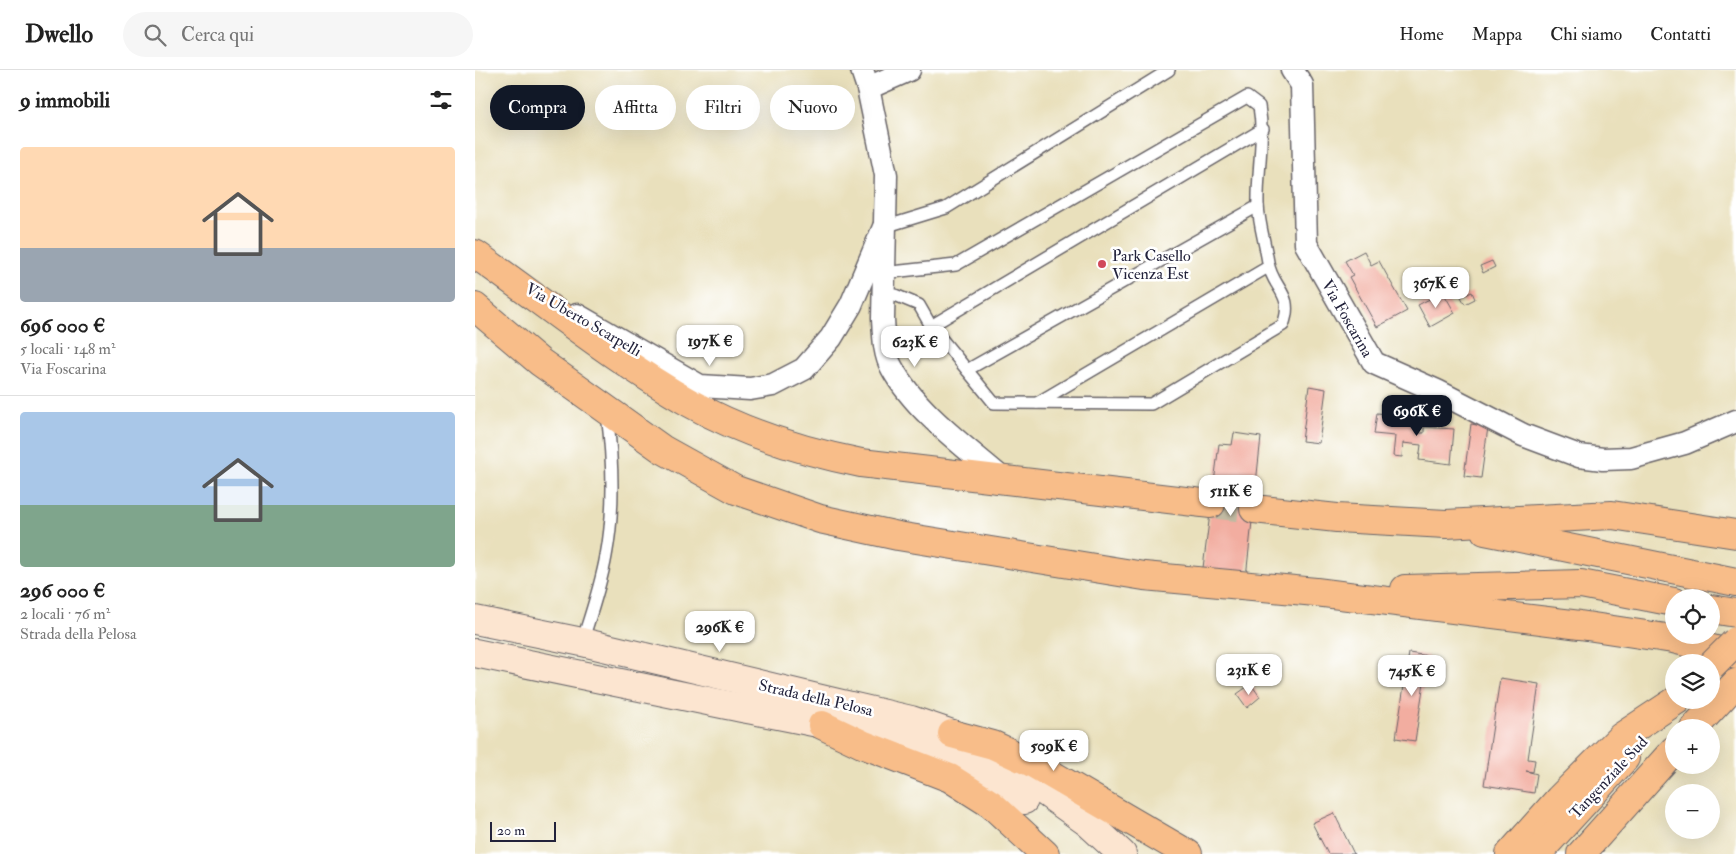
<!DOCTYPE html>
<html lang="it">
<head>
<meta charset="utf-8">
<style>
	:root { --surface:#fff; --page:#f6f6f6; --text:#222; --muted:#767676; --line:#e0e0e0; --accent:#111827 }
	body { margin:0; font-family:"IM FELL Double Pica",serif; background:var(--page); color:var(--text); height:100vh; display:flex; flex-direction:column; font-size:19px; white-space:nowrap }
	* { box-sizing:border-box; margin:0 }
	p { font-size:16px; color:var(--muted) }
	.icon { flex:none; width:28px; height:28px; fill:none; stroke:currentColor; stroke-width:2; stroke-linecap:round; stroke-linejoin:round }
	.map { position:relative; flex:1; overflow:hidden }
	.sheet { display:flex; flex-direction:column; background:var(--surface); width:475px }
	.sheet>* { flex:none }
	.guide { position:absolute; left:15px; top:15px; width:475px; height:45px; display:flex; gap:10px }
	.buttons { position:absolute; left:1190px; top:519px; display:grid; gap:10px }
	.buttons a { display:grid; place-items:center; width:55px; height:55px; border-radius:50%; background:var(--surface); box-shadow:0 5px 20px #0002; font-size:25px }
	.scale { position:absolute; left:15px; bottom:12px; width:66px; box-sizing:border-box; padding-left:5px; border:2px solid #22223b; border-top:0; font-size:14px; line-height:18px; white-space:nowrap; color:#22223b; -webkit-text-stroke:4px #fff; paint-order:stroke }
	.price { position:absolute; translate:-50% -42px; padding:0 11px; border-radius:10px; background:#fff; color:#222; font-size:16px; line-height:32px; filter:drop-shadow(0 1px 2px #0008) }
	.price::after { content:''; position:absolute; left:50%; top:30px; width:15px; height:11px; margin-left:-8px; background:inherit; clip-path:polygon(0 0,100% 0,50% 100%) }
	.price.current { background:var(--accent); color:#fff }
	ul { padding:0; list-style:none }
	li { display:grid; align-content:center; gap:10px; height:265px; padding:0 20px }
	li+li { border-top:1px solid var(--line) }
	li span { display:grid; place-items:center; height:155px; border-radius:5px; color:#555 }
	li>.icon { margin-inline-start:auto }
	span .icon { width:90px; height:90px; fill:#fffc; stroke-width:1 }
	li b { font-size:21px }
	h2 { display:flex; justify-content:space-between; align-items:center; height:60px; padding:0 20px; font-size:21px }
	.tag { padding:0 18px; border-radius:22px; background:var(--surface); box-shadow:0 5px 20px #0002; font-size:18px; line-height:45px }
	.tag.current { background:var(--accent); color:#fff }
	header { display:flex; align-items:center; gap:30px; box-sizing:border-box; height:70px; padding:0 25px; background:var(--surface); border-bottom:1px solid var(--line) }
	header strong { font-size:24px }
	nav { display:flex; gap:28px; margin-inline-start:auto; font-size:18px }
	.search { width:350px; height:45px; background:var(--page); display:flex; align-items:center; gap:12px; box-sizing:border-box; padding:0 18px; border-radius:28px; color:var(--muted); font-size:19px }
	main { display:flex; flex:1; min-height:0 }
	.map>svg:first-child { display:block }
</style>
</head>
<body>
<header>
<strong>Dwello</strong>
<div class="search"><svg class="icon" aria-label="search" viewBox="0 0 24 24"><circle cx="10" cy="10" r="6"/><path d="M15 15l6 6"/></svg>Cerca qui</div>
<nav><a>Home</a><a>Mappa</a><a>Chi siamo</a><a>Contatti</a></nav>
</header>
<main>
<section class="sheet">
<h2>9 immobili<svg class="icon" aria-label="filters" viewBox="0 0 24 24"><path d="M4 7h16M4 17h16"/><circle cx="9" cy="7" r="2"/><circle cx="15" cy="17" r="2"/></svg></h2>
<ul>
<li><span style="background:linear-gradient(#ffd9b3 65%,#9aa5b1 0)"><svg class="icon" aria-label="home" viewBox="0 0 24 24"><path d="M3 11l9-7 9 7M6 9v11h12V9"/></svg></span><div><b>696 000 €</b><p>5 locali · 148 m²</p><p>Via Foscarina</p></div></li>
<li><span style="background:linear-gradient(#a9c7e8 60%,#7fa58c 0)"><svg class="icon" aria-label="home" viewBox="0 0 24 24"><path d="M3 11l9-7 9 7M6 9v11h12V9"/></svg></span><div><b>296 000 €</b><p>2 locali · 76 m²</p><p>Strada della Pelosa</p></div></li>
</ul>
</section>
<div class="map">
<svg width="1261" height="784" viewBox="0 0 1261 784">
	<rect width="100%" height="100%" fill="#fff"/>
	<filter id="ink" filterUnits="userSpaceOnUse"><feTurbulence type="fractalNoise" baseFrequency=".02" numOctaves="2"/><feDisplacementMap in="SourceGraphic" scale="10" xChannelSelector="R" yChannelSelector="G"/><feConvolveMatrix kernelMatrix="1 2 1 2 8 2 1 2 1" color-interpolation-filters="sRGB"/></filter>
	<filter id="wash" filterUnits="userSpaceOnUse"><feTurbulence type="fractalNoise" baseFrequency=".0096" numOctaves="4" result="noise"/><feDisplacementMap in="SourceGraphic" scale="20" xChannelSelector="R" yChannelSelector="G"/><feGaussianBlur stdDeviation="1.12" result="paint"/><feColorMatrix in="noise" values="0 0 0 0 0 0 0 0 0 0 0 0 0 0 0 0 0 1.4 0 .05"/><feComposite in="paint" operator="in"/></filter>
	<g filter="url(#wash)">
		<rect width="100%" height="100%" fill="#e9e0bc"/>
		<g id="blocks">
			<!-- building -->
			<g fill="#f2ada0">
				<polygon points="889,181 896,195 904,191 932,241 902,257 874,207 878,205 870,191"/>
				<polygon points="1017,191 1020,197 1008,203 1005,196"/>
				<polygon points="968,222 980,243 955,257 943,235"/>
				<polygon points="997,222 1000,229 990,234 986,227"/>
				<polygon points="834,316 851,319 844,373 827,371"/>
				<polygon points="902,343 943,347 942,363 949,363 949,357 979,359 976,394 944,390 946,375 928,373 927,387 918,386 920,366 899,364"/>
				<polygon points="996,354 1013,357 1006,408 989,406"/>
				<polygon points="759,363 786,367 769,526 725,521 744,374 757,375"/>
				<polygon points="934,583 953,586 940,671 921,668"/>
				<polygon points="1025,608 1064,614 1053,689 1060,690 1058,702 1051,701 1062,704 1059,723 1009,715"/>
				<polygon points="776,614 785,627 772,638 762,624"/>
				<polygon points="859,743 879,784 853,784 837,753"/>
			</g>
		</g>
	</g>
	<g filter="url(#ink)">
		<use href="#blocks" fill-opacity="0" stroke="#686468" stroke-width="1"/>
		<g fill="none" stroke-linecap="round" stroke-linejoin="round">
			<!-- highway-tunnel -->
			<polyline stroke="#c1baa2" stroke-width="28" stroke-dasharray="28 14" stroke-linecap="butt" points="736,434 779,439"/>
			<!-- lane casing -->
			<g stroke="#686468" stroke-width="14">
				<g id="lane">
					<polyline points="409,157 471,138 694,0"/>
					<path d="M 408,225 L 420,225 L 444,235 L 456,256 L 519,333 L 676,334 L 808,255 C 820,223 797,219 793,192 C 790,173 784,154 783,135 C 782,102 790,70 784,36 L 772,27 L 481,195 L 408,203"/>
					<polyline points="456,256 788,59"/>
					<polyline points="492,300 783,136"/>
					<polyline points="562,333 793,197"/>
					<path d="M 107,572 C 116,544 126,515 131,486 C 140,439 138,391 132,344"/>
				</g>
			</g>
			<!-- street casing -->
			<g stroke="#686468" stroke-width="25">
				<g id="street">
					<path d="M 387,0 L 393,18 L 411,105 L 408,249 C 409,265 409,284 417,298 C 440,341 493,379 530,411"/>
					<polyline points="817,0 827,15 831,174 899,293 962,321 1048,365 1104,386 1128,389 1156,388 1210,373 1261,351"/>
					<polyline points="393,18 434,0"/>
					<polyline points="102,245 225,316 275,319 298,315 329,299 356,268 376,235 409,157"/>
				</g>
			</g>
			<!-- secondary casing -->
			<g stroke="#686468" stroke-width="30">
				<g id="secondary">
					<polyline points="0,550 107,572 359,632 436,650 477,664 566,719 612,752 647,784"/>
					<path d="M 0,583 C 84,600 168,618 252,635 C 317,648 384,659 447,680 C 483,692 516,711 549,730"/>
				</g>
			</g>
			<!-- highway casing -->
			<g stroke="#686468" stroke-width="30">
				<g id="highway">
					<path d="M 0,184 C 71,234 140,290 215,333 C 268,363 326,381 386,393 L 736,434"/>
					<polyline points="0,237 65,292 187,379 261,420 345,449 423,466 669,506 841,522 1105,555 1198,569 1261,585"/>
					<polyline points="779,439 862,448 971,454 1137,445 1261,464"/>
					<polyline points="1010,461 1261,512"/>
					<polyline points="930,519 1106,514 1199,532"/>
					<polyline points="1236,539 1261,543"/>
					<polyline points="347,655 387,674 475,708 516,734 570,784"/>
					<polyline points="1219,658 1261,613"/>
					<polyline points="477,664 518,675 555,692 713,784"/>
					<polyline points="1035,784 1084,729 1146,667 1202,630"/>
					<polyline points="1062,784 1150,688"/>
					<polyline points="1106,784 1199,680"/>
				</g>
			</g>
			<!-- lane -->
			<use href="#lane" stroke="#fff" stroke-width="11"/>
			<!-- street -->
			<use href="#street" stroke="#fff" stroke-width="22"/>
			<!-- secondary -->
			<use href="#secondary" stroke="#fce5d0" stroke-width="28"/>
			<!-- highway -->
			<use href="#highway" stroke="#f8bd89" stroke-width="28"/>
			<!-- highway-bridge casing -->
			<g stroke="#686468" stroke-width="30" stroke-linecap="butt">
				<polyline id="highway-bridge" points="1236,596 1261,571"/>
			</g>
			<!-- highway-bridge -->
			<use href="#highway-bridge" stroke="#f8bd89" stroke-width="28"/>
		</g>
	</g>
	<!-- markers -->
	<circle fill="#d1495b" stroke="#fff" stroke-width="2" cx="627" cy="194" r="5"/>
	<g text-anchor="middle" stroke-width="5" stroke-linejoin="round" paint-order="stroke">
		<!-- poi labels -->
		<g font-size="16" fill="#22223b" stroke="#fff" text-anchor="start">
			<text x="637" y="191">Park Casello<tspan x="637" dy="18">Vicenza Est</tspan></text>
		</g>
		<!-- street labels -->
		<g font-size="16" fill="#22223b" stroke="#fff">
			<text transform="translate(873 248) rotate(60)" y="6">Via Foscarina</text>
			<text transform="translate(109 249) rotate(30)" y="6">Via Uberto Scarpelli</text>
			<text transform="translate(341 627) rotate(13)" y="6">Strada della Pelosa</text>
			<text transform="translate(1133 707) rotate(-47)" y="6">Tangenziale Sud</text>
		</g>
	</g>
</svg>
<div class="buttons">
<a><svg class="icon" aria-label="locate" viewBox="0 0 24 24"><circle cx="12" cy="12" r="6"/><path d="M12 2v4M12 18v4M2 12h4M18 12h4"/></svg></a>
<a><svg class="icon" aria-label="layers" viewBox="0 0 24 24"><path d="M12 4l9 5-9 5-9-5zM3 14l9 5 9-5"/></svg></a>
<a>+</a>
<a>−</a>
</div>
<div class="scale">20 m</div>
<b class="price" style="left:961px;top:239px">367K €</b>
<b class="price" style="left:235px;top:297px">197K €</b>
<b class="price" style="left:440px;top:298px">623K €</b>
<b class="price current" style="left:942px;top:367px">696K €</b>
<b class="price" style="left:756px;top:447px">511K €</b>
<b class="price" style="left:245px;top:583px">296K €</b>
<b class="price" style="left:774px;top:626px">231K €</b>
<b class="price" style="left:937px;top:627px">745K €</b>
<b class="price" style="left:579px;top:702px">509K €</b>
<div class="guide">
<a class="tag current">Compra</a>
<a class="tag">Affitta</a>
<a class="tag">Filtri</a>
<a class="tag">Nuovo</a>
</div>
</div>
</main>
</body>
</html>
